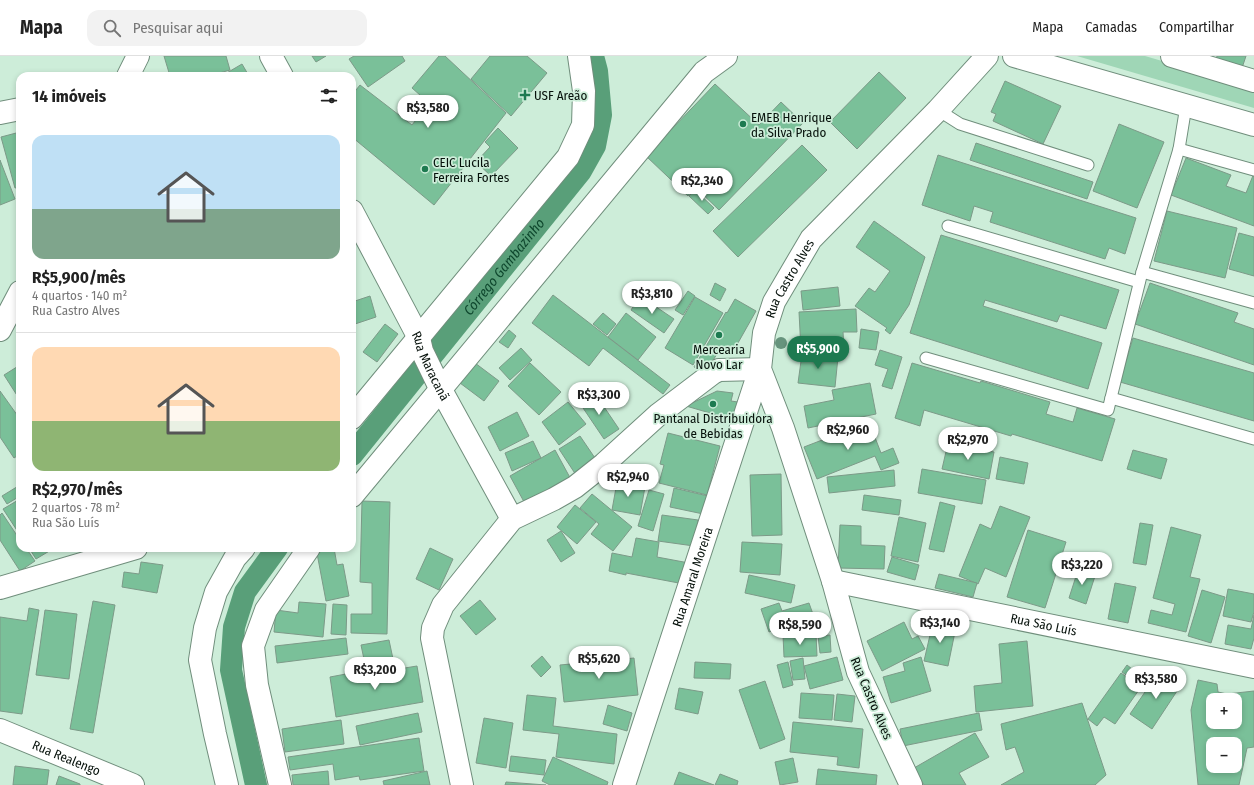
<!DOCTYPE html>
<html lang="pt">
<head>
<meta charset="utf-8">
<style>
	:root { --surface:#fff; --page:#f2f2f2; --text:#222; --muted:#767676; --line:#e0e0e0; --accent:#1d7a50 }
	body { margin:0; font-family:"Fira Sans Condensed",sans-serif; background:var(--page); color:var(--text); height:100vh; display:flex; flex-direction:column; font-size:15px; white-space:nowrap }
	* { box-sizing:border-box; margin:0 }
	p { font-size:13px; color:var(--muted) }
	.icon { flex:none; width:22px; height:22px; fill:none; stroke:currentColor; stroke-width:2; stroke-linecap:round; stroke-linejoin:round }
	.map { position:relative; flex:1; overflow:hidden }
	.panel { position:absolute; left:16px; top:16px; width:340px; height:480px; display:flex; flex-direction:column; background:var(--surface); border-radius:12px; box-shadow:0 2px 6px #0003 }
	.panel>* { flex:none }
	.tools { position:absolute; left:1206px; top:637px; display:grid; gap:8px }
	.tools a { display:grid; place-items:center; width:36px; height:36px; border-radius:8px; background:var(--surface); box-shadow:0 2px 6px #0003; font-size:20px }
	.price { position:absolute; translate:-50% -34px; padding:0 9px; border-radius:14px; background:#fff; color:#222; font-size:13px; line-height:26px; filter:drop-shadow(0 1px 2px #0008) }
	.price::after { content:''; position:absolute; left:50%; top:24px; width:12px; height:9px; margin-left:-6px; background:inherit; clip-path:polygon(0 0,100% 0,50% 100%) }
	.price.active { background:var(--accent); color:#fff }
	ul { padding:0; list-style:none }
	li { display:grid; align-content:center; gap:8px; height:212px; padding:0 16px }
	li+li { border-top:1px solid var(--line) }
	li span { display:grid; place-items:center; height:124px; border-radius:12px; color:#555 }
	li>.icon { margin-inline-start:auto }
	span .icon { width:72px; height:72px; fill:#fffc; stroke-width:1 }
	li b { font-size:17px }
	h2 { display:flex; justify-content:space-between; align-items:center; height:48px; padding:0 16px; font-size:17px }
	header { display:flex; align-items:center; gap:24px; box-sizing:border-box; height:56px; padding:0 20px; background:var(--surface); border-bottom:1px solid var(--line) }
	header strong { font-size:19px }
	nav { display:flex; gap:22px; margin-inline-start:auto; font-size:14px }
	.search { width:280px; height:36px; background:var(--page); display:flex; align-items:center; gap:10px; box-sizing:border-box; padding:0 14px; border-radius:12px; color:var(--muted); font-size:15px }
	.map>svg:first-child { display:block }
</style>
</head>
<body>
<header>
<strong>Mapa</strong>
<div class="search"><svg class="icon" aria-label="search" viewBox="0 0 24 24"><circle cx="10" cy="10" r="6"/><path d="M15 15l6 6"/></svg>Pesquisar aqui</div>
<nav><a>Mapa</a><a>Camadas</a><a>Compartilhar</a></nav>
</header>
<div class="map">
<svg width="1254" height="729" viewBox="0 0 1254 729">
	<rect width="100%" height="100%" fill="#cdedd9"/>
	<!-- green -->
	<polygon fill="#9fd6b6" points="1077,0 1145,0 1254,32 1254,52"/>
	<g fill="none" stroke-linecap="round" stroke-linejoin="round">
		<!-- canal -->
		<g stroke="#599f79" stroke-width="22">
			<path id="s1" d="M 352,399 L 581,115 L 595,90 L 601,59 L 597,15 L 593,0"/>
			<polyline points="256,729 231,614 234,571 245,536 277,492"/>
		</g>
	</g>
	<!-- building -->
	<g fill="#7ac099" stroke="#7c9a88" fill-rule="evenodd">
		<polygon points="164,0 226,0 230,14 209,20 170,20"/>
		<polygon points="312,0 326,0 316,6"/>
		<polygon points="354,0 402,0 405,5 368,31 349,3"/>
		<polygon points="439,0 445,0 506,57 434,149 352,81 352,39 360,29 412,69 429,47 412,32"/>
		<polygon points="490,0 527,0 547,17 511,60 471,23"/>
		<polygon points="1217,0 1246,0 1241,15 1215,7"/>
		<polygon points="242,8 249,20 227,20 225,18"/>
		<polygon points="879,16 906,42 857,93 830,66"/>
		<polygon points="1005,25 1061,50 1043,88 993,65 996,58 991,56"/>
		<polygon points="715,28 759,69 781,46 803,67 719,154 695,131 688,140 646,100"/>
		<polygon points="1119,68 1164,86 1137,152 1093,135"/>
		<polygon points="498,72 518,92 491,120 476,106 490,91 485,86"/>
		<polygon points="20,76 20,131 15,132 1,81"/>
		<polygon points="976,87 1093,126 1087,143 970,104"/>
		<polygon points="802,89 827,114 738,201 713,175"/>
		<polygon points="938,99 1136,162 1125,198 1109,192 1105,203 990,166 993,156 974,150 970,165 922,149"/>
		<polygon points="1186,102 1231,119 1226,130 1246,137 1254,117 1254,170 1171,139"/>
		<polygon points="0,104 15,143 0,149"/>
		<polygon points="695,134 714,152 708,158 689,140"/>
		<polygon points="1167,155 1237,172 1225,222 1154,205"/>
		<polygon points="874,165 925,201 909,249 890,278 885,274 887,272 855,250 869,232 875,236 890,215 856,191"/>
		<polygon points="1239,177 1254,181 1254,220 1229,213"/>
		<polygon points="941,179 1119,234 1106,273 1060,259 1057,266 985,244 983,250 1102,287 1088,333 910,277"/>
		<polygon points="715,227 726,233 720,245 710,239"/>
		<polygon points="1150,227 1238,257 1234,266 1254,273 1254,309 1135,268"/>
		<polygon points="838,231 840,250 803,254 801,235"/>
		<polygon points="688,235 695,240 683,259 675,254"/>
		<polygon points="553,239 670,329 663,338 603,292 589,310 532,267"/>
		<polygon points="370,240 376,261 352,269 352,246"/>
		<polygon points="640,240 674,263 664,277 631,254"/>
		<polygon points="695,241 723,257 693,309 665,292"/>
		<polygon points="735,243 756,255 734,294 721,291 705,318 694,311 726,256 727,257"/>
		<polygon points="856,253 857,276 843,276 844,292 801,294 799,256"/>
		<polygon points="603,257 616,268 607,279 593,268"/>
		<polygon points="626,257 656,281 638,304 608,281"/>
		<polygon points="385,268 398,278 377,306 363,296"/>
		<polygon points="861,273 879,276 876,294 859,292"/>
		<polygon points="509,274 516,280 508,292 499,286"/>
		<polygon points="1133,282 1254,317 1254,365 1120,326"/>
		<polygon points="521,292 532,304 510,324 499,312"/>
		<polygon points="880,294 902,301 892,333 882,330 888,313 875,309"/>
		<polygon points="802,298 838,301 835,331 798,327"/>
		<polygon points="475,307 499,325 484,345 460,327"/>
		<polygon points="530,307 561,336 539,359 508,330"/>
		<polygon points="912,307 980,327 981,325 1050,346 1046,358 1073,366 1077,352 1115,363 1102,405 1012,378 1011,380 924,354 920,370 895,362"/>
		<polygon points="20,309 20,344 4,319"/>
		<polygon points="870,327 876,358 808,372 804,350 834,344 832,334"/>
		<polygon points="0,335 20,363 20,398 14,402 0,381"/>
		<polygon points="717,335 733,337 731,345 738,346 735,360 727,359 727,362 686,350"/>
		<polygon points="594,336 619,373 604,383 579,346"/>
		<polygon points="568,346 586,368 559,389 542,366"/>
		<polygon points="517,356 529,380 500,395 488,371"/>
		<polygon points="869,366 881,397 893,392 899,407 881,414 875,400 817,423 804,391"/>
		<polygon points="668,377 720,390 707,439 659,427 664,409 660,408"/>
		<polygon points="580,380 597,405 576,419 559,393"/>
		<polygon points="533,385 541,402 512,415 505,397"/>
		<polygon points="948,387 994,396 989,423 942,413"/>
		<polygon points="555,394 574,429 529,455 510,420"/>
		<polygon points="1133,394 1167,403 1161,423 1127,413"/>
		<polygon points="1000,401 1028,407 1024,428 996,423"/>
		<polygon points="922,413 986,424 982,448 918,437"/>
		<polygon points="894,414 895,430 829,437 827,421"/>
		<polygon points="781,418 782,479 752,480 750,419"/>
		<polygon points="617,426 645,431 640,459 612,454"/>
		<polygon points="20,429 20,440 7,448 2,440"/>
		<polygon points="674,432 712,441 708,459 670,451"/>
		<polygon points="649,434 664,438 653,475 638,470"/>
		<polygon points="592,438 632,471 613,495 591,478 599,468 580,452"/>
		<polygon points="864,439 901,444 899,459 862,454"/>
		<polygon points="20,443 20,479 3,453"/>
		<polygon points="362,445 390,446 387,578 351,577 351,558 372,558 372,527 360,526"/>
		<polygon points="940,446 955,450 944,496 929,493"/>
		<polygon points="575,449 596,466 577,488 557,471"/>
		<polygon points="1000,450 1030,461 1006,521 985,512 978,528 959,520 980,468 991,473"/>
		<polygon points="2,457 20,484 20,492 26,492 35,505 20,515 0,484 0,459"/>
		<polygon points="662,459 698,464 694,490 658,485"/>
		<polygon points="899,461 926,467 918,506 891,500"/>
		<polygon points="1140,467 1153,469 1146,509 1133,507"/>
		<polygon points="840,469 861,470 861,489 885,490 884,513 838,512"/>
		<polygon points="1171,471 1201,479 1190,521 1200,523 1186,576 1148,567 1151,554 1172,559 1175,548 1153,542"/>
		<polygon points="1028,474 1066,486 1045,552 1007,541"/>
		<polygon points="561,475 575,497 561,506 547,484"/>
		<polygon points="636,482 659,486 657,501 689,507 684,528 626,517 626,519 609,515 612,497 632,501"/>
		<polygon points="742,486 782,488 780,519 740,516"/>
		<polygon points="29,492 50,492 51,494 36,503"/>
		<polygon points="316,492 334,492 337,509 343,508 349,540 326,545"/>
		<polygon points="430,492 453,503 439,534 416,523"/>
		<polygon points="892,501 919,509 915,524 887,516"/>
		<polygon points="141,506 163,509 157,537 122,531 124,516 139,518"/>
		<polygon points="1079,511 1096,517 1086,548 1069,542"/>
		<polygon points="939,518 977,527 973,541 935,532"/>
		<polygon points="749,519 795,529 791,547 745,537"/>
		<polygon points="1115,527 1136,531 1128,567 1108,563"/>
		<polygon points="1228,533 1254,538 1254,556 1251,566 1223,560"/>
		<polygon points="1202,534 1225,541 1211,587 1188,580"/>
		<polygon points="480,544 496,563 476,579 460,560"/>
		<polygon points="93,545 115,549 93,677 70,673"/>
		<polygon points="299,546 326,548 323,581 274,576 276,554 298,557"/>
		<polygon points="779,547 782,555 809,547 814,561 769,576 761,553"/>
		<polygon points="333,548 347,549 346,579 331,578"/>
		<polygon points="29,552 39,554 22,658 0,655 0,561 27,565"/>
		<polygon points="45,554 77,558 69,623 36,619"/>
		<polygon points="1254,559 1254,582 1251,593 1225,588 1228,569 1251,573"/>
		<polygon points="904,566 912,583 918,580 925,593 882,615 867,585"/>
		<polygon points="933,566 956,571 948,610 924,605"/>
		<polygon points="816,578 817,600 784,601 783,579"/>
		<polygon points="830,579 831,596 820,597 818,580"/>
		<polygon points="346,582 348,598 277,607 275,590"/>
		<polygon points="389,584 393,603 365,608 361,589"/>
		<polygon points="1027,585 1033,650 976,656 974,630 1002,627 999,588"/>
		<polygon points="542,600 551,611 541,621 531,610"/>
		<polygon points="837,601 843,624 810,633 804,610"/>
		<polygon points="921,601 931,635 891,647 883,621 905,615 903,607"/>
		<polygon points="634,602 638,639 564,646 560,609"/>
		<polygon points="803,602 805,623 793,624 790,605"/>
		<polygon points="695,606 731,608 730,623 694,622"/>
		<polygon points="788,606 793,629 783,632 777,609"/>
		<polygon points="1127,609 1146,624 1141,630 1122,616"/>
		<polygon points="417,610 423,646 336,661 330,621 367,614 368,618"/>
		<polygon points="1160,614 1181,629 1152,673 1130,658"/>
		<polygon points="1121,617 1141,631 1115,668 1104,661 1097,670 1088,663"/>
		<path d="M 1198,624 L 1217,628 L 1218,636 L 1227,638 L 1254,635 L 1254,691 L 1247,692 L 1239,729 L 1198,729 L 1191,654 ZM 1213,644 L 1235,644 L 1235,666 L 1213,666 ZM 1213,688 L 1235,688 L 1235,710 L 1213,710 Z"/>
		<polygon points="765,625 785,683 760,693 739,634"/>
		<polygon points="679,632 703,636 698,658 675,653"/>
		<polygon points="801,637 834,639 832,664 799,662"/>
		<polygon points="837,638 855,640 852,666 834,664"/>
		<polygon points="527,639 556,642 553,670 617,678 614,708 556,701 559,678 523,674"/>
		<polygon points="1082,647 1106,719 1095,729 1001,729 1024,716 1015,691 1006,694 1001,668"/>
		<polygon points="608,649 632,657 627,675 603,668"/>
		<polygon points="418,657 422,676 360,689 356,670"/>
		<polygon points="979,657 982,674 903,690 900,673"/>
		<polygon points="484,662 513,667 506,712 476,707"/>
		<polygon points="341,664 344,688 285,696 282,673"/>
		<polygon points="793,666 863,673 859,712 837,709 838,701 790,696"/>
		<polygon points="975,677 989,701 959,717 966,729 924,729 914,712"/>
		<polygon points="419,682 424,715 360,724 359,720 335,724 333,708 290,714 288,701"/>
		<polygon points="511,700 546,704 544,719 509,715"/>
		<polygon points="553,701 608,726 607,729 550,729 542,725"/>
		<polygon points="793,702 798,726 780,729 775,706"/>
		<polygon points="15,710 49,714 47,729 13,729"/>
		<polygon points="818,713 877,719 876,729 816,729"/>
		<polygon points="328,715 329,729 293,729 292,719"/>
		<polygon points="427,715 430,729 384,729 383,725"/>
		<polygon points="679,716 714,729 674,729"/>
		<polygon points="720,718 738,725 737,729 715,729"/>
		<polygon points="59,720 80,728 80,729 56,729"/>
		<polygon points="506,726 546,729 505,729"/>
	</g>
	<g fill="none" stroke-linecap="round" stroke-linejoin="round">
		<!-- lane casing -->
		<g stroke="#708e7c" stroke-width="13">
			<g id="lane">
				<polyline points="938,54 960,68 1088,109"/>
				<polyline points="1179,93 1186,50"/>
				<polyline points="948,170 1139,226"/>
				<polyline points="1142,216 1254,247"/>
				<polyline points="926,302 1108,354 1142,216 1179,93 1254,114"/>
				<polyline points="1111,342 1254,383"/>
			</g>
		</g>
		<!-- street casing -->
		<g stroke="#708e7c" stroke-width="24">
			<g id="street">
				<polyline points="271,0 282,20"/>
				<polyline points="128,20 138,0"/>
				<polyline points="0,57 20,53"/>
				<path id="s2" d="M 352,155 L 419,282 L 422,295 L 440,332 L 512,463"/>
				<polyline points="0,274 20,236"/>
				<path id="s3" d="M 833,525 L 1254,611"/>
				<polyline points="0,532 136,492"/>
				<path id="s4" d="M 0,674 L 133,729"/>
				<polyline points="462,729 432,582 433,572 443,549 512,463 554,443 575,431 604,408 659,358 713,317 719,314 760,313"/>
				<path id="s5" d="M 624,729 L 760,313"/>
				<path id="s6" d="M 911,729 L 858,616 L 833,525 L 783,372 L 760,313 L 764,277 L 774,246 L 811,183 L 938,54 L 987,0"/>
			</g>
		</g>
		<!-- secondary casing -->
		<g stroke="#708e7c" stroke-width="24">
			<g id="secondary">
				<polyline points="1014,0 1254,69"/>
				<polyline points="1172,0 1254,25"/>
				<polyline points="352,362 568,101 583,69 584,35 579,0"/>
				<polyline points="352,440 704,16 726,0"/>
				<polyline points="227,729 215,678 200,604 205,572 216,536 235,502 244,492"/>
				<polyline points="280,729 257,629 253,590 266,554 309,492"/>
			</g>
		</g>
		<!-- lane -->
		<use href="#lane" stroke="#fff" stroke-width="11"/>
		<!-- street -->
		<use href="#street" stroke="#fff" stroke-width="22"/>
		<!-- secondary -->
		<use href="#secondary" stroke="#fff" stroke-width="22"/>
	</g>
	<!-- trees -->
	<circle fill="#67947d" cx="781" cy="287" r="6"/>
	<!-- markers -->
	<g fill="#1d7a50" stroke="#cdedd9" stroke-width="1.5">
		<path d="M523 33h4v4h4v4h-4v4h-4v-4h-4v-4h4z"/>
		<circle cx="743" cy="68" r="4"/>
		<circle cx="425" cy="113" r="4"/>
		<circle cx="719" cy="279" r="4"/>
		<circle cx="713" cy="348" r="4"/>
	</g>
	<g text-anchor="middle" stroke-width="3.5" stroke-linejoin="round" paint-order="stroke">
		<!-- poi labels -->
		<g font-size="13" fill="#06110b" stroke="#cdedd9" text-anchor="start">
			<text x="534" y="44">USF Areão</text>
			<text x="751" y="66">EMEB Henrique<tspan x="751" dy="15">da Silva Prado</tspan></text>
			<text x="433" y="111">CEIC Lucila<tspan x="433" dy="15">Ferreira Fortes</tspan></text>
			<text x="719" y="298" text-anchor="middle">Mercearia<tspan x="719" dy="15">Novo Lar</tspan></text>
			<text x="713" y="367" text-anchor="middle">Pantanal Distribuidora<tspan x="713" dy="15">de Bebidas</tspan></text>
		</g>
		<!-- street labels -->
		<g font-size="13" fill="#06110b" stroke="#cdedd9">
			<text dy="5" stroke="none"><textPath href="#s6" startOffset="540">Rua Castro Alves</textPath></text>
			<text dy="5" stroke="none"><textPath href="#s2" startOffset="174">Rua Maracanã</textPath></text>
			<text dy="5" stroke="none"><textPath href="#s5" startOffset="219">Rua Amaral Moreira</textPath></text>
			<text dy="5" stroke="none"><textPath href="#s3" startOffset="215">Rua São Luís</textPath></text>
			<text transform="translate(872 642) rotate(67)" y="5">Rua Castro Alves</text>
			<text dy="5" stroke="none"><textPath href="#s4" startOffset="72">Rua Realengo</textPath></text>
		</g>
		<!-- water labels -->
		<g font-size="14" font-style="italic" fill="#0e472d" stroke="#cdedd9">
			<text dy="5" stroke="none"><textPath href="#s1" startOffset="242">Córrego Gambazinho</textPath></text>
		</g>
	</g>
</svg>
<div class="tools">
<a>+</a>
<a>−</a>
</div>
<b class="price" style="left:428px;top:73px">R$3,580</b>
<b class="price" style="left:702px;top:146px">R$2,340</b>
<b class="price" style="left:652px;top:259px">R$3,810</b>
<b class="price active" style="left:818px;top:314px">R$5,900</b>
<b class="price" style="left:599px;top:360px">R$3,300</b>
<b class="price" style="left:848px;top:395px">R$2,960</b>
<b class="price" style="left:968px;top:405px">R$2,970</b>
<b class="price" style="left:628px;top:442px">R$2,940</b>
<b class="price" style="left:1082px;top:530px">R$3,220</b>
<b class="price" style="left:940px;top:588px">R$3,140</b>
<b class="price" style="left:800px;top:590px">R$8,590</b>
<b class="price" style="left:599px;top:624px">R$5,620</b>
<b class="price" style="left:375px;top:635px">R$3,200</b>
<b class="price" style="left:1156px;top:644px">R$3,580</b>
<section class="panel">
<h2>14 imóveis<svg class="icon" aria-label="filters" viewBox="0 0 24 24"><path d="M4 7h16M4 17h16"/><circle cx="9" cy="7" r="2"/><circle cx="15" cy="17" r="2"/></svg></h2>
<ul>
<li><span style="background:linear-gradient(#bfe0f5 60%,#7fa58c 0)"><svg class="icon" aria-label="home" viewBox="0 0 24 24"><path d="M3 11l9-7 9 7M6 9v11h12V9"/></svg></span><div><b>R$5,900/mês</b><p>4 quartos · 140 m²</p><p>Rua Castro Alves</p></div></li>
<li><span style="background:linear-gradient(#ffd9b3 60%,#8fb573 0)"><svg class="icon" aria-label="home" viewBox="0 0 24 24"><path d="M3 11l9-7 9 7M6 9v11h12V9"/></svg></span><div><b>R$2,970/mês</b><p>2 quartos · 78 m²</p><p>Rua São Luís</p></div></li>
</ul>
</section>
</div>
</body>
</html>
